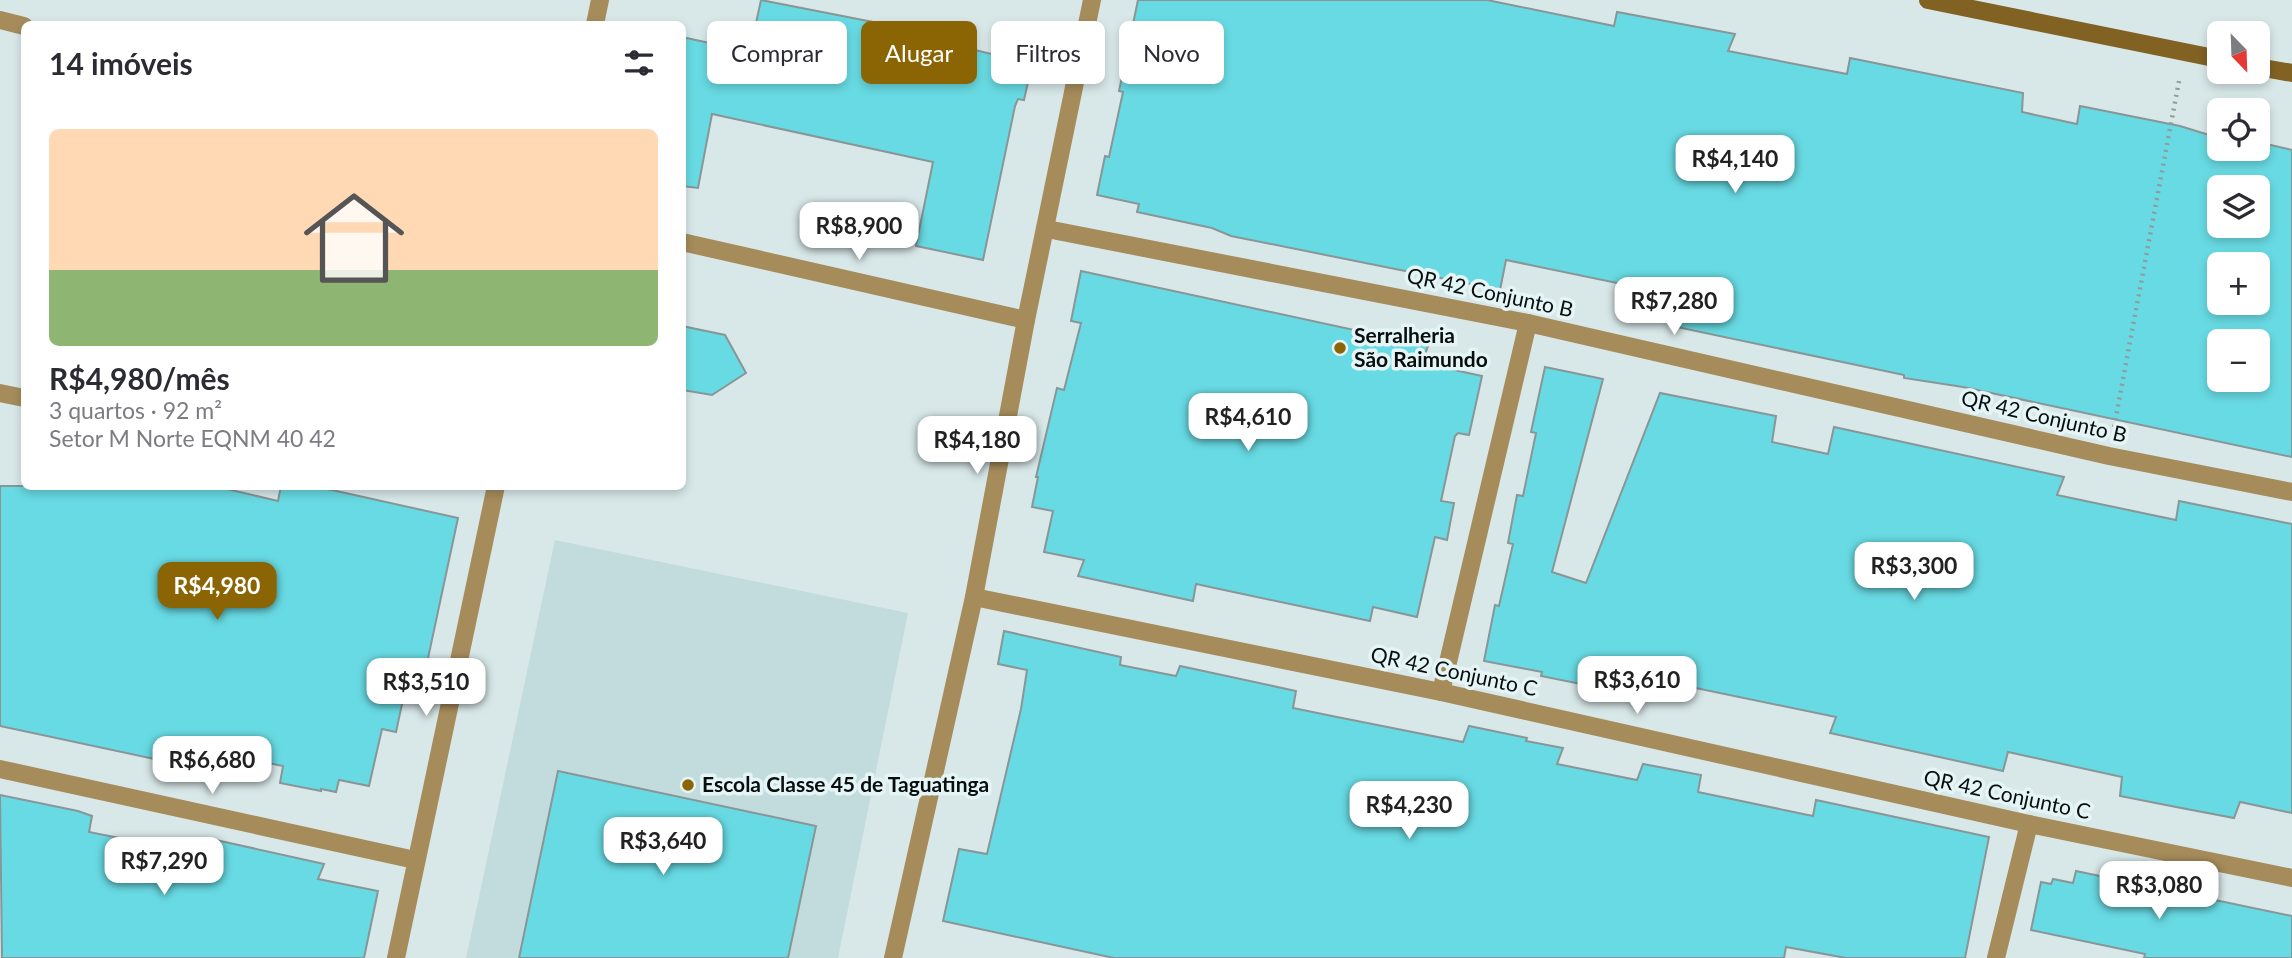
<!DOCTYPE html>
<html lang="pt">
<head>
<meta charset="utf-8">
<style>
	:root { --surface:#fff; --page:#f7f7f7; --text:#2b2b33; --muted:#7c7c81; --accent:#8b6504 }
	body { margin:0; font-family:Lato,sans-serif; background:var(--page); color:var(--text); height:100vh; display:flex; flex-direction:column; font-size:26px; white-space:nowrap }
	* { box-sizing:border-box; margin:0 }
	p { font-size:23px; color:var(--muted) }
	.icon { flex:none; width:38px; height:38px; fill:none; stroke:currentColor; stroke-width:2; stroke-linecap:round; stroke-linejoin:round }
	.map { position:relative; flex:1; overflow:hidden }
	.drawer { position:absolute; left:21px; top:21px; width:665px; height:469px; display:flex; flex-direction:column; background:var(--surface); border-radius:10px; box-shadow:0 4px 10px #0003 }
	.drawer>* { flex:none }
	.hud { position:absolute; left:707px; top:21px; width:665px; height:63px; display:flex; gap:14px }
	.needle { width:46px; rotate:157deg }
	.buttons { position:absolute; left:2207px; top:21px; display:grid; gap:14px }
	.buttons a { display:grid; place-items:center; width:63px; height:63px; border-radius:10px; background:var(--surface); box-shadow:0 4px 10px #0003; font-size:35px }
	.price { position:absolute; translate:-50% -60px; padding:0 16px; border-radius:14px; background:#fff; color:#222; font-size:23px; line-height:46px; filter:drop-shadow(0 2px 4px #0008) }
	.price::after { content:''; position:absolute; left:50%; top:42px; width:21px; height:16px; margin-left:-10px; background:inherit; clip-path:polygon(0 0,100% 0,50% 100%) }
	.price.current { background:var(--accent); color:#fff }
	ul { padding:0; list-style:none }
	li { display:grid; align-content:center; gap:14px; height:371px; padding:0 28px }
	li span { display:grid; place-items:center; height:217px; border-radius:10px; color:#555 }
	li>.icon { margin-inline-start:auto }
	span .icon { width:126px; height:126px; fill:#fffc; stroke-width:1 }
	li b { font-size:30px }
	h2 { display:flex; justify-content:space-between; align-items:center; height:84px; padding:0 28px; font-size:30px }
	.tag { padding:0 24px; border-radius:10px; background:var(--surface); box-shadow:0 4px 10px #0003; font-size:24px; line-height:63px }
	.tag.current { background:var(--accent); color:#fff }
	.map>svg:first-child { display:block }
</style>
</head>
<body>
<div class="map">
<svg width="2292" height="958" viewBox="0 0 2292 958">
	<rect width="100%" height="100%" fill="#d8e8e9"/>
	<!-- built -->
	<polygon fill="#c2dbdd" points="555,540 908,613 838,958 466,958"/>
	<!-- building -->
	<g fill="#68dae3" stroke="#889697" stroke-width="2" fill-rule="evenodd">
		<polygon points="761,0 934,34 926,38 1032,64 1024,100 1018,99 1015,106 983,260 916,246 933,162 712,114 698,188 682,186 682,37 728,47 749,55"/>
		<path d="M 1138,0 L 1487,0 L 1614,26 L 1617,12 L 1735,34 L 1728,51 L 1847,74 L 1850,58 L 2023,93 L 2022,112 L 2077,124 L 2080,106 L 2180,126 L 2219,138 L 2219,149 L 2258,149 L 2258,142 L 2292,150 L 2292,457 L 1963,387 L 1904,378 L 1904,375 L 1672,326 L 1673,317 L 1617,306 L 1622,284 L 1506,260 L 1500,290 L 1231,236 L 1212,228 L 1137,212 L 1139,204 L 1097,195 L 1105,156 L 1109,157 L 1123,92 L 1119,91 ZM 2219,187 L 2258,187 L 2258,226 L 2219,226 ZM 2219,264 L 2258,264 L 2258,303 L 2219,303 ZM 2219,341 L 2258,341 L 2258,380 L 2219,380 Z"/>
		<polygon points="1081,271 1428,346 1422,363 1482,376 1469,435 1458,433 1455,436 1441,501 1454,503 1447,540 1435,537 1417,617 1373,607 1370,621 1196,584 1193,601 1078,576 1084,560 1044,552 1053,511 1032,507 1038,477 1036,477 1057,388 1064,390 1081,323 1071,321"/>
		<polygon points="682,326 725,335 746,373 712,395 682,390"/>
		<polygon points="1545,367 1603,379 1552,572 1586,583 1660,393 1776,416 1772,442 1828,454 1834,427 2064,477 2057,495 2176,520 2179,501 2292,524 2292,813 2240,802 2234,818 2176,807 2120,796 2122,777 2008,752 2003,771 1830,733 1836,717 1657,680 1656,699 1541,676 1542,672 1484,661 1495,605 1499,606 1513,544 1508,543 1517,495 1523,496 1536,433 1531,432"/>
		<polygon points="0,486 214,486 278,501 281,486 314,486 458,518 427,663 411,662 396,732 382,729 369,786 339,780 336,792 321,789 321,791 280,783 283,766 227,755 220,773 0,726"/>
		<polygon points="1004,631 1121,657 1120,665 1176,676 1180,666 1296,691 1293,708 1337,717 1463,742 1469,726 1527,738 1526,741 1563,748 1557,764 1637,780 1643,764 1701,775 1698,792 1813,816 1816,800 1989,837 1965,958 1846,958 1786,947 1784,958 1114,958 943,921 959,849 987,854 1021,709 1027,670 998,664"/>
		<polygon points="558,771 816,826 788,958 519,958"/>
		<polygon points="0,795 78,811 92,816 89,832 205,855 207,838 324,864 318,879 378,891 364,958 2,958"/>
		<polygon points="2076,871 2292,916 2292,958 2144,958 2145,954 2031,930 2041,882 2051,884 2053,879 2073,883"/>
	</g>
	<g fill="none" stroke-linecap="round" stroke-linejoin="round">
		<!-- path -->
		<polyline stroke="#8f9b9c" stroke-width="4.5" stroke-dasharray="2 5" stroke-linecap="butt" points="2114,427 2179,81"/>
		<!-- street -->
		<g stroke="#a68c5b" stroke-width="18">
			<polyline points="0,20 24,26"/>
			<polyline points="595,24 600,0"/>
			<polyline points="1047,229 1528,323 2109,456 2292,492"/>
			<polyline points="682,242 1026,320"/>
			<polyline points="0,393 24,398"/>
			<polyline points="974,597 1441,692 2029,824 2292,878"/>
			<polyline points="1441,692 1528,323"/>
			<polyline points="0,769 415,860"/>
			<polyline points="396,958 496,486"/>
			<polyline points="893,958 974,597 1026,320 1092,0"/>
			<polyline points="1996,958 2029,824"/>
		</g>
		<!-- secondary -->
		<g stroke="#816223" stroke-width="18">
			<polyline points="1928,0 2219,59"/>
			<polyline points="2258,67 2292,73"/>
		</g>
	</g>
	<!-- markers -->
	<g fill="#8b6504" stroke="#e5f5f6" stroke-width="2.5">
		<circle cx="1340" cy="348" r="7"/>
		<circle cx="688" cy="785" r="7"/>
	</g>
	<g text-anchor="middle" stroke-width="7" stroke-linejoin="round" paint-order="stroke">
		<!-- street labels -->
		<g font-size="21" fill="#080d0e" stroke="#e5f5f6">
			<text transform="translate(1490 293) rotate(12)" y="7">QR 42 Conjunto B</text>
			<text transform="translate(2044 417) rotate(13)" y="7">QR 42 Conjunto B</text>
			<text transform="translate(1454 672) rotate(12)" y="7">QR 42 Conjunto C</text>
			<text transform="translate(2007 795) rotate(12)" y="7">QR 42 Conjunto C</text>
		</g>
		<!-- poi labels -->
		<g font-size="21" font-weight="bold" fill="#080d0e" stroke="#e5f5f6" text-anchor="start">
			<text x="1354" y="343">Serralheria<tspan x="1354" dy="24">São Raimundo</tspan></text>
			<text x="702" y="792">Escola Classe 45 de Taguatinga</text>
		</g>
	</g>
</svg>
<div class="buttons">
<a><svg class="needle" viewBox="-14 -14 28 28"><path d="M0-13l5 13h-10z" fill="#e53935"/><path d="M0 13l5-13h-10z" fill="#7c7c81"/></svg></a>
<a><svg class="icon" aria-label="locate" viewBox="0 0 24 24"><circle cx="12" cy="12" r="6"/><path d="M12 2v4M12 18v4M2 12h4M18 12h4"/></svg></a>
<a><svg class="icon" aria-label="layers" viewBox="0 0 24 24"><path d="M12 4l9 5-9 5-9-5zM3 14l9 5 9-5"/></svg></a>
<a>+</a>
<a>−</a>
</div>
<b class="price" style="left:1735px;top:195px">R$4,140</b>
<b class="price" style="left:859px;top:262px">R$8,900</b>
<b class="price" style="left:1674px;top:337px">R$7,280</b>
<b class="price" style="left:1248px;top:453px">R$4,610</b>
<b class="price" style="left:977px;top:476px">R$4,180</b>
<b class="price" style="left:1914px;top:602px">R$3,300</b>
<b class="price current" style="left:217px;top:622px">R$4,980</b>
<b class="price" style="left:1637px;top:716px">R$3,610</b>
<b class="price" style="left:426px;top:718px">R$3,510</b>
<b class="price" style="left:212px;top:796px">R$6,680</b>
<b class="price" style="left:1409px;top:841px">R$4,230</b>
<b class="price" style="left:663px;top:877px">R$3,640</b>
<b class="price" style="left:164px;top:897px">R$7,290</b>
<b class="price" style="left:2159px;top:921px">R$3,080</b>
<div class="hud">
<a class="tag">Comprar</a>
<a class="tag current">Alugar</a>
<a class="tag">Filtros</a>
<a class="tag">Novo</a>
</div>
<section class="drawer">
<h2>14 imóveis<svg class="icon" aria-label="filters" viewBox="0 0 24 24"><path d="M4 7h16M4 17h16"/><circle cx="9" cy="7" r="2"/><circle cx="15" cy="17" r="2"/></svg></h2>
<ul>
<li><span style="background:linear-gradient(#ffd9b3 65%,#8fb573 0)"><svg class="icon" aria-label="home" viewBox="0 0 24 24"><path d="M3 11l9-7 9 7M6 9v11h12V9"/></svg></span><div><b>R$4,980/mês</b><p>3 quartos · 92 m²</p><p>Setor M Norte EQNM 40 42</p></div></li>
</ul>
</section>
</div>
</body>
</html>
